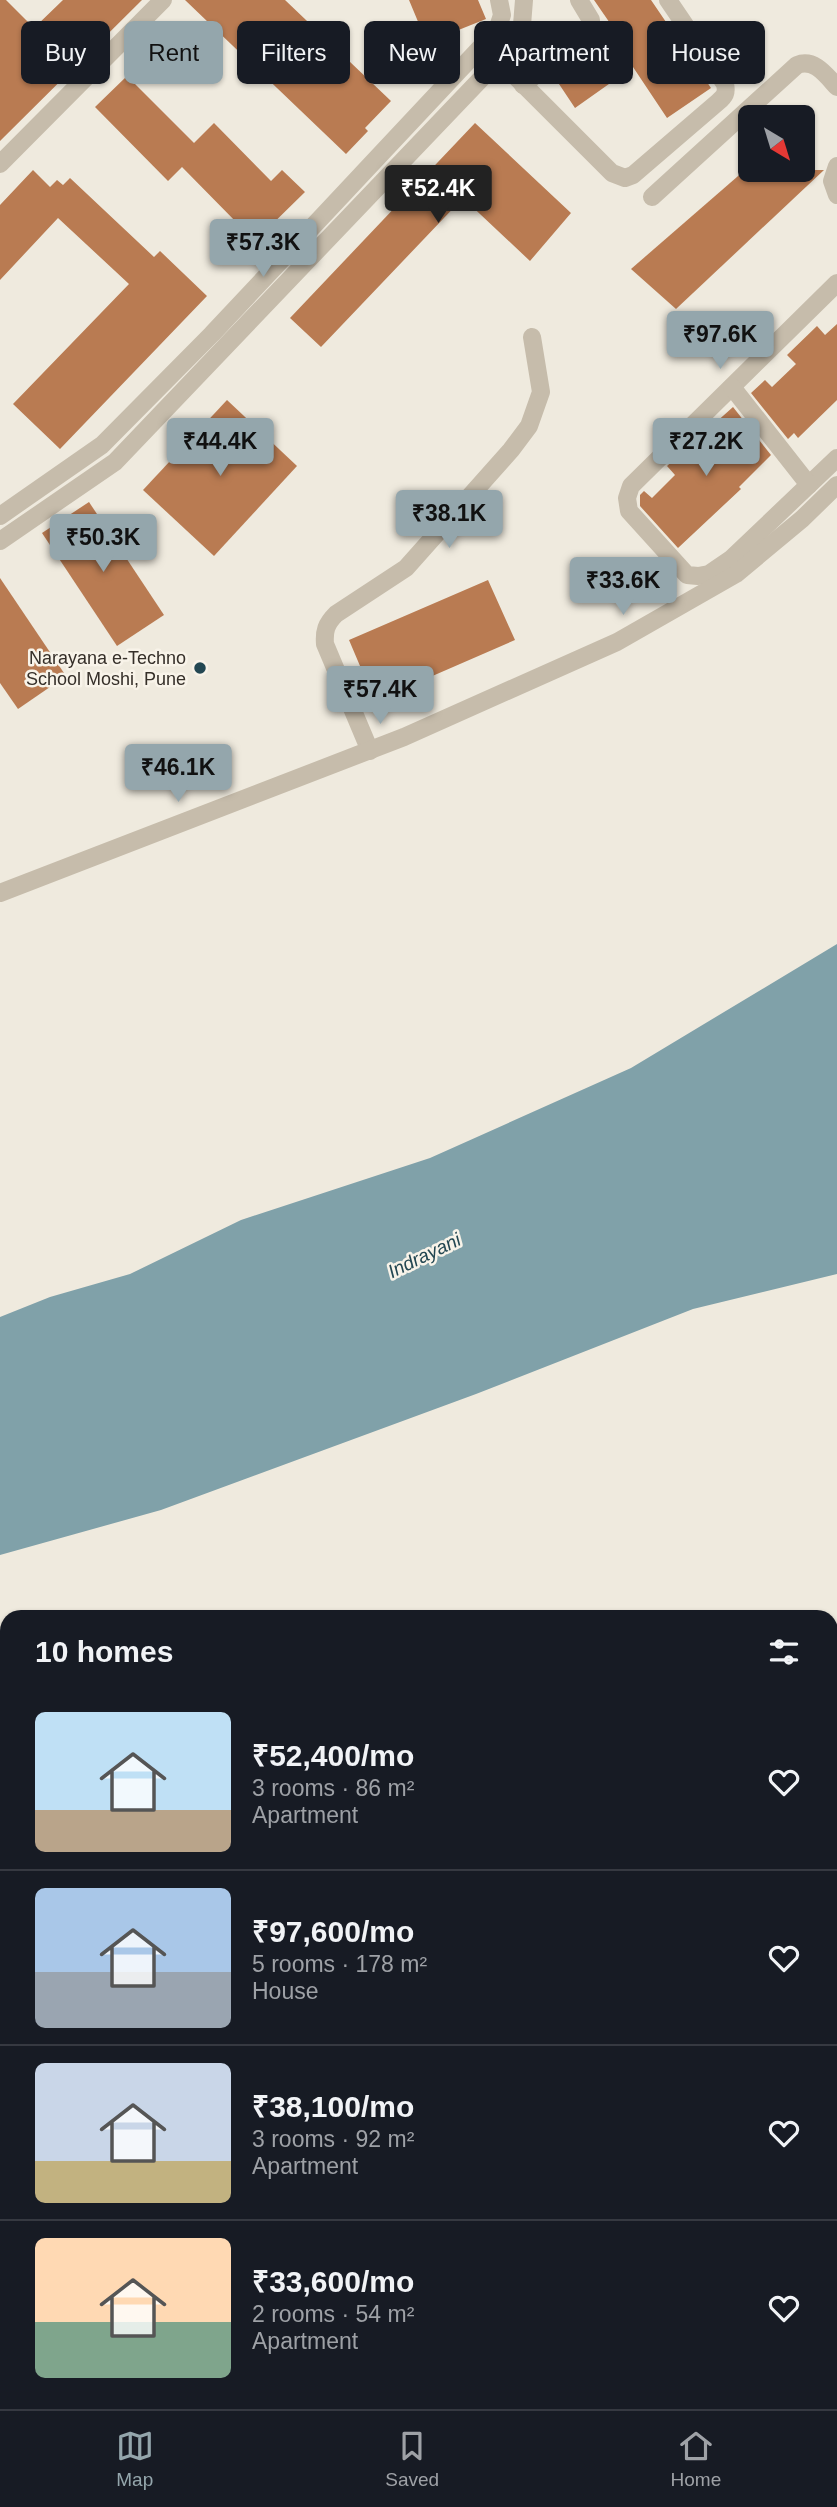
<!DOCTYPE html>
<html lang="en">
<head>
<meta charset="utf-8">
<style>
	:root { --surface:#171b24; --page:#242831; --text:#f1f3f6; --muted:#9ea1a6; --line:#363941; --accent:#94a6ac }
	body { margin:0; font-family:Arial,sans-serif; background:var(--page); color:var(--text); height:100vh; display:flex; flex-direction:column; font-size:26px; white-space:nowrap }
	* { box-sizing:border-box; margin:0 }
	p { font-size:23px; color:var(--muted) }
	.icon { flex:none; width:38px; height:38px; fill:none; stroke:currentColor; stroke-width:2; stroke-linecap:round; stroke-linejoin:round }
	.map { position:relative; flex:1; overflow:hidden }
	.details { position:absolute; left:0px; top:1610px; width:838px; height:800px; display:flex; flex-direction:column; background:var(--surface); border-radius:21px 21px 0 0; box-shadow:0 2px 5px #0004 }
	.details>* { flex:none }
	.banner { position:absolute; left:21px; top:21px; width:796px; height:63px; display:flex; gap:14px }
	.needle { width:46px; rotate:142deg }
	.buttons { position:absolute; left:738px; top:105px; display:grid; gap:14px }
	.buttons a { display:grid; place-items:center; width:77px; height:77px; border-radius:10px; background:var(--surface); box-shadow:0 2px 5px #0004; font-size:35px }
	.price { position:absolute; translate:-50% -60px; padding:0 16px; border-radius:7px; background:var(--accent); color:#111; font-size:23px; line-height:46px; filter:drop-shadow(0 2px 4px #0008) }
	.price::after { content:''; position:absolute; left:50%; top:42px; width:21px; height:16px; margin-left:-10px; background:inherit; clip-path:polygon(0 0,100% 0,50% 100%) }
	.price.on { background:#222; color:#fff }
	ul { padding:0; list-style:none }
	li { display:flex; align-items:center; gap:21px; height:175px; padding:0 35px }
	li+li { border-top:2px solid var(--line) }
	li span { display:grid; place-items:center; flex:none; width:196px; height:140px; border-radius:10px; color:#555 }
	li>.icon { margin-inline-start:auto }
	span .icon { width:84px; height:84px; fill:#fffc; stroke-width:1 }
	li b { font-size:30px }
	h2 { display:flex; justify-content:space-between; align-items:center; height:84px; padding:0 35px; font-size:30px }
	.pill { padding:0 24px; border-radius:10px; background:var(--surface); box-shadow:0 2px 5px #0004; font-size:24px; line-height:63px }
	.pill.on { background:var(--accent); color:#111 }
	.dock { display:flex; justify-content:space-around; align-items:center; height:98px; border-top:2px solid var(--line); background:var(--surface); font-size:19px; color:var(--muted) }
	.dock a { display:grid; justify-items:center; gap:4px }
	.dock .on { color:var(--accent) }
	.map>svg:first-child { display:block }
</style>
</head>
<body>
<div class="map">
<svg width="837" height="2409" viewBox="0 0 837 2409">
	<rect width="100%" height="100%" fill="#efeade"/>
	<!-- water -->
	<polygon fill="#80a1a9" points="837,944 837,1274 693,1309 476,1394 161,1510 0,1555 0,1317 50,1297 130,1274 241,1220 430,1158 631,1068"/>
	<!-- building -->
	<g fill="#b97b52">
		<polygon points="0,0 6,0 34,28 63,0 142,0 0,141"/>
		<polygon points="185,0 285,0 391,101 365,128 368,131 346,154"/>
		<polygon points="409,0 478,0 486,19 421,45 414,27 419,24"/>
		<polygon points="594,0 651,0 711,88 667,118 633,67 575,108 553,75 614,29"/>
		<polygon points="127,76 194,143 214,123 271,181 282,170 305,192 247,249 233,235 241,227 182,167 168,181 95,107"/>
		<polygon points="475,123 571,213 530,261 463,198 321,347 290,318"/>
		<polygon points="33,170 50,187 57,180 63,185 70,178 154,257 160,251 207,296 60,449 13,404 129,284 58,218 0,280 0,205"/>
		<polygon points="745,170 824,170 676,309 631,269"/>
		<polygon points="837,324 837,400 798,438 794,433 788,439 751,393 765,380 772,387 796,364 787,355 817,326 825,335"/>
		<polygon points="227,400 297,466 214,556 143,490"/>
		<polygon points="733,407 771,455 739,487 741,489 678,548 640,506 640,495 644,491 652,498 675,475 667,466"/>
		<polygon points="89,502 164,615 117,646 42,533"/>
		<polygon points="0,578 66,676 18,709 0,683"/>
		<polygon points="488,580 515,640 368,704 356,676 363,673 349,640"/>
	</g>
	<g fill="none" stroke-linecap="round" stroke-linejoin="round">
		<!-- minor -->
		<g stroke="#c6bcab" stroke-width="18">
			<path d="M 490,54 L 499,60 L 612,173 L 625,178 L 633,175 L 718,102 C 725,96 727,93 725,84 L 668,0"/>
			<polyline points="523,85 589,32 591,20 579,0"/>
			<polyline points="0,164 163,0"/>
			<polyline points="837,166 832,181 837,195"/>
			<path d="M 652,197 L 797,65 C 814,58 826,75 837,87"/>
			<polyline points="837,283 631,486 627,498 629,511 687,575 698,576 709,574 731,559 837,458"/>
			<polyline points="732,387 809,485"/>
			<polyline points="0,516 102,445 212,334 497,30 502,15 499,0"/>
			<polyline points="0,541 115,462 499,60 522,25 524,0"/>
			<path d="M 370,751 L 325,644 C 324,631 326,624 336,614 L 406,568 L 511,450 L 529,426 L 541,392 L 532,337"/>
			<polyline points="0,893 404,737 617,642 736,574 802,519 837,485"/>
			<polyline points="0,1857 7,1865"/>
			<polyline points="0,1968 7,1977"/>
			<polyline points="0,2080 7,2089"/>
			<polyline points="0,2209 7,2218"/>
			<polyline points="831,2309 837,2317"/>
			<polyline points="153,2403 158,2409"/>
		</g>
	</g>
	<!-- markers -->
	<circle fill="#234752" stroke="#f8f3e9" stroke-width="2.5" cx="200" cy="668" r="7"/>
	<g text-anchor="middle" stroke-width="5" stroke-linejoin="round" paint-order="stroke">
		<!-- poi labels -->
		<g font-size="18" fill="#352f29" stroke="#f8f3e9" text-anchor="end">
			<text x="186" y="664">Narayana e-Techno<tspan x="186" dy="21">School Moshi, Pune</tspan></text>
		</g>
		<!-- water labels -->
		<g font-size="19" font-style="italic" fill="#234752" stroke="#f8f3e9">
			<text transform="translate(424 1255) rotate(-26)" y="7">Indrayani</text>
		</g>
	</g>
</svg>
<div class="buttons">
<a><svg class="needle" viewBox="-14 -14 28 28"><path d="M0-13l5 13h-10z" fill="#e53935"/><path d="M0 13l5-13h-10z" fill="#9ea1a6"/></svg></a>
</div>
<b class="price on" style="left:438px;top:225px">₹52.4K</b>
<b class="price" style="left:263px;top:279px">₹57.3K</b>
<b class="price" style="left:720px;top:371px">₹97.6K</b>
<b class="price" style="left:220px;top:478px">₹44.4K</b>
<b class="price" style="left:706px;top:478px">₹27.2K</b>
<b class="price" style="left:449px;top:550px">₹38.1K</b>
<b class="price" style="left:103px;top:574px">₹50.3K</b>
<b class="price" style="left:623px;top:617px">₹33.6K</b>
<b class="price" style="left:380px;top:726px">₹57.4K</b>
<b class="price" style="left:178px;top:804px">₹46.1K</b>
<div class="banner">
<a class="pill">Buy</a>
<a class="pill on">Rent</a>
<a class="pill">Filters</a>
<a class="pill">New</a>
<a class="pill">Apartment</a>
<a class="pill">House</a>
</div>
<section class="details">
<h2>10 homes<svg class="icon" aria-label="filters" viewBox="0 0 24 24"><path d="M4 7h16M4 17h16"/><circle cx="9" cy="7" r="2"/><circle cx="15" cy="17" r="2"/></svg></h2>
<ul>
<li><span style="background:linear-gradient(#bfe0f5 70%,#b9a48a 0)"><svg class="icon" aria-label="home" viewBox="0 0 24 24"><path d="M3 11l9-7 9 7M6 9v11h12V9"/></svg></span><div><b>₹52,400/mo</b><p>3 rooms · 86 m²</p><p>Apartment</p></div><svg class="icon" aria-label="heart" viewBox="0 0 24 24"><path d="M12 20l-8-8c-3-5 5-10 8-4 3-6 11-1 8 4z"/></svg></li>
<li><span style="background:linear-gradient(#a9c7e8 60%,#9aa5b1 0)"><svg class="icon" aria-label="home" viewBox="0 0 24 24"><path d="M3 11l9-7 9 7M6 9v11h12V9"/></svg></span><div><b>₹97,600/mo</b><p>5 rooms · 178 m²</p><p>House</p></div><svg class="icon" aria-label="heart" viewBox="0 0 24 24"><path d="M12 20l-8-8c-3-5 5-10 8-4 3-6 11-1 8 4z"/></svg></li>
<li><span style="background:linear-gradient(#c9d6e8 70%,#c2b280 0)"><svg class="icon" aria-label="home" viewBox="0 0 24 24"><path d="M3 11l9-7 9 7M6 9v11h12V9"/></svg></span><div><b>₹38,100/mo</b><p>3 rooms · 92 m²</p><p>Apartment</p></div><svg class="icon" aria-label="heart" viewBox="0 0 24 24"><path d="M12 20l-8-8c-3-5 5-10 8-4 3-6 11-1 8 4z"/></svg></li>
<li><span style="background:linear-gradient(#ffd9b3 60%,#7fa58c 0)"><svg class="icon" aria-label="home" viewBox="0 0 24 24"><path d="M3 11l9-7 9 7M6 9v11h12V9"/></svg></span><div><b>₹33,600/mo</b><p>2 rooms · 54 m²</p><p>Apartment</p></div><svg class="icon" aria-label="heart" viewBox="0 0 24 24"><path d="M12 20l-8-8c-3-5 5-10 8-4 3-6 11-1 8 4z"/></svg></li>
</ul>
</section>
</div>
<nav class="dock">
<a class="on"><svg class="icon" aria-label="map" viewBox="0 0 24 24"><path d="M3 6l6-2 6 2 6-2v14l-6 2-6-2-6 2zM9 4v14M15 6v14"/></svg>Map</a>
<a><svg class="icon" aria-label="saved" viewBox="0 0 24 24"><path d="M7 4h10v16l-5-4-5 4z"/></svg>Saved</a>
<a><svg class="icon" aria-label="home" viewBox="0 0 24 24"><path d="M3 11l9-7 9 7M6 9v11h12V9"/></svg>Home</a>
</nav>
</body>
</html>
